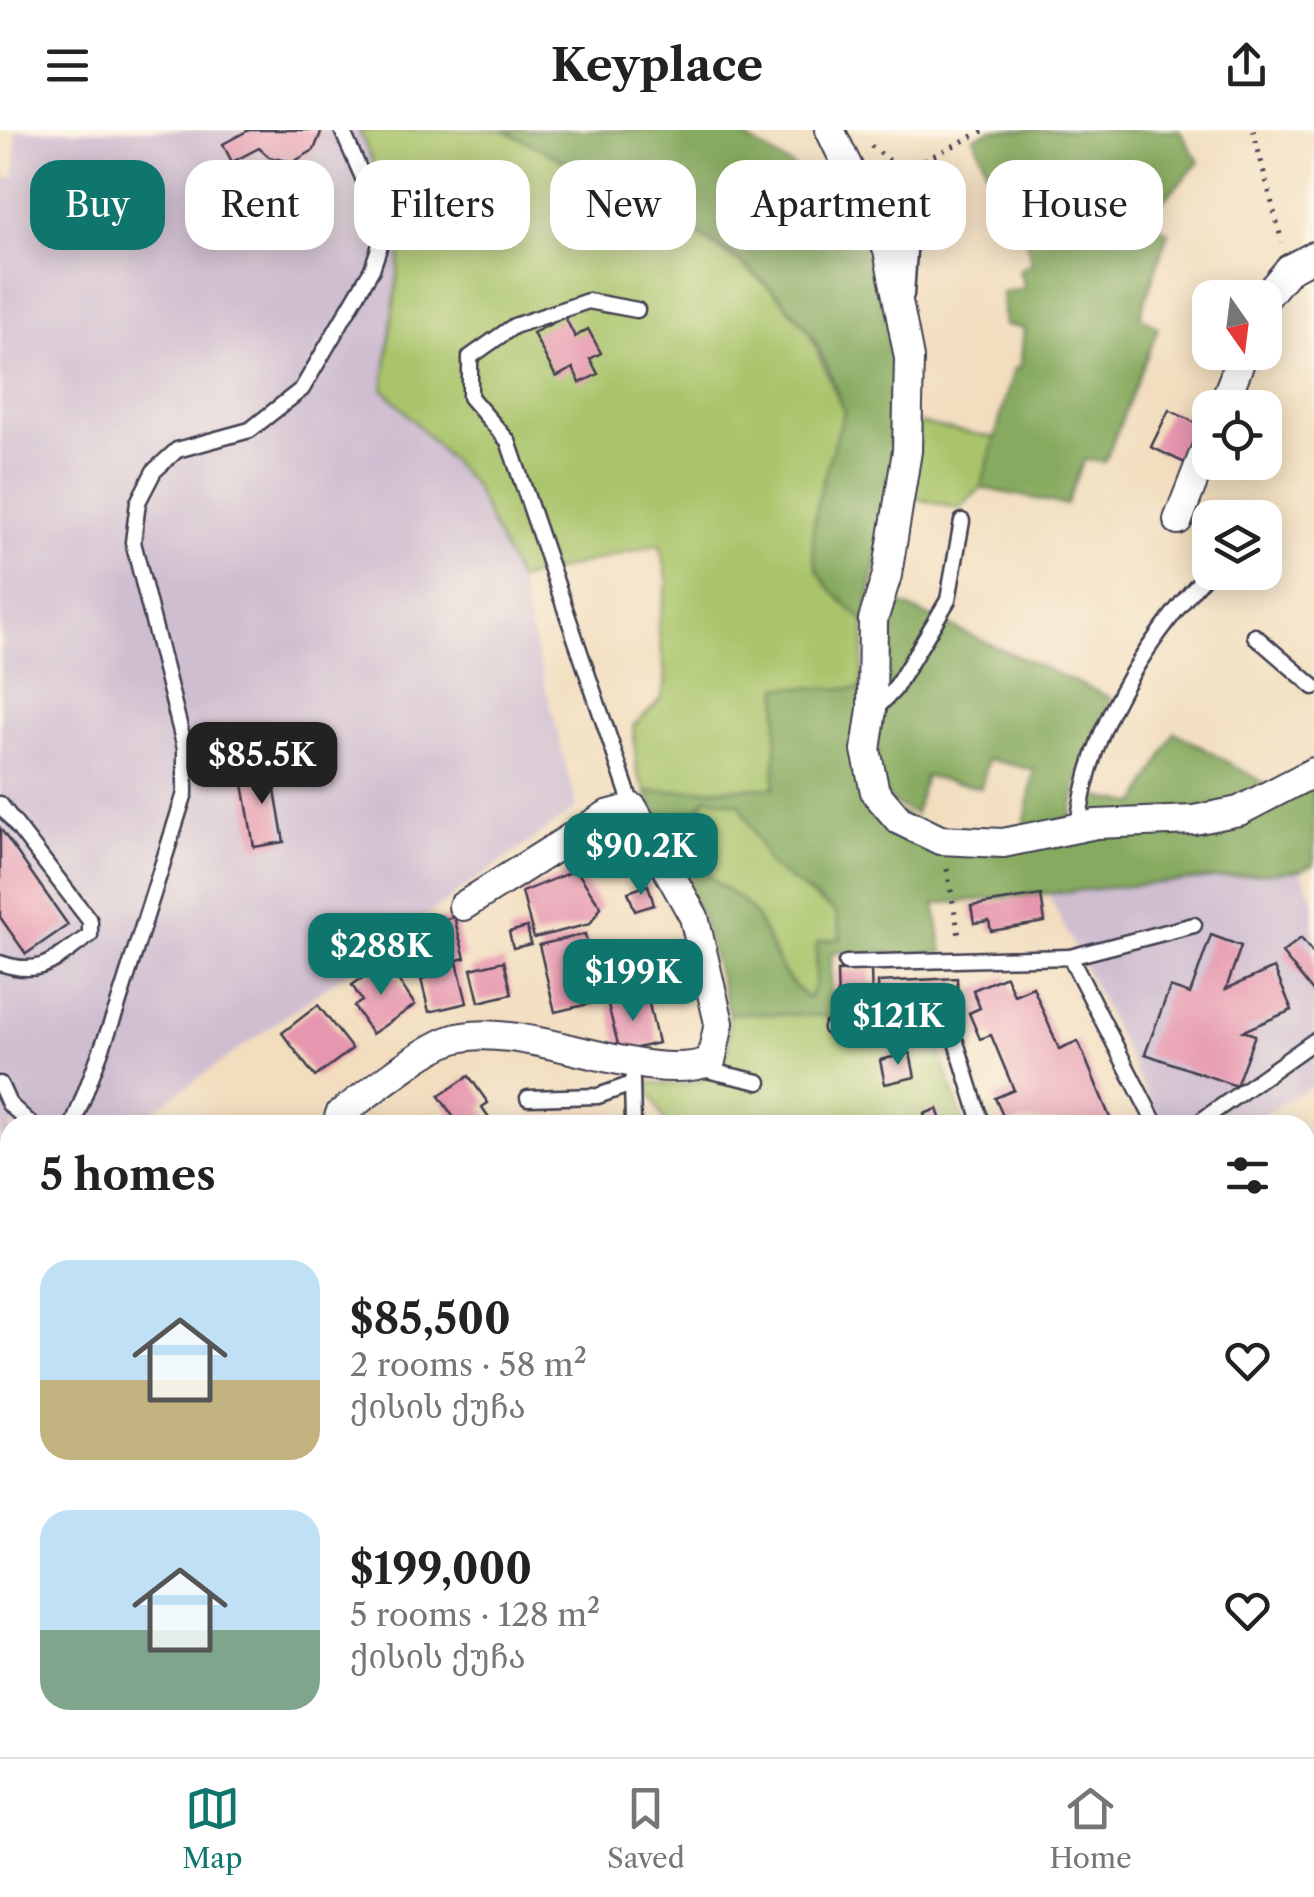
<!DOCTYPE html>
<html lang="en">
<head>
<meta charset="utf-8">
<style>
	:root { --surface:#fff; --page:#f2f2f2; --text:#222; --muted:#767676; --line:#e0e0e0; --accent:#0f766e }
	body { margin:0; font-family:"Libre Caslon Text","Noto Serif Georgian",serif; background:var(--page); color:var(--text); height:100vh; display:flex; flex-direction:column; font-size:38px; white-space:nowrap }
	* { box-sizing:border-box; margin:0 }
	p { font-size:32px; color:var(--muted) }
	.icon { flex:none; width:55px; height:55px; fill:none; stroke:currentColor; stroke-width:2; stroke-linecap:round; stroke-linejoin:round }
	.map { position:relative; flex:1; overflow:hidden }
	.panel { position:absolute; left:0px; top:985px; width:1315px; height:642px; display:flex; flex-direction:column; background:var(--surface); border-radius:30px 30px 0 0; box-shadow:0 5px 25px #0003 }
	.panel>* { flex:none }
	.guide { position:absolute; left:30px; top:30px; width:1255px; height:90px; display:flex; gap:20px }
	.needle { width:65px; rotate:166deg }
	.tools { position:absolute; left:1192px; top:150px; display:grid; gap:20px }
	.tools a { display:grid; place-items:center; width:90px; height:90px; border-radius:20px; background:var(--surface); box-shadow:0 5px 25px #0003; font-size:50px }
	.price { position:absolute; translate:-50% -85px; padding:0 22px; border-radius:20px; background:var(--accent); color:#fff; font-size:32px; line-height:65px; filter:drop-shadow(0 2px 5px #0008) }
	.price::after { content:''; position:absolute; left:50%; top:60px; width:30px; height:22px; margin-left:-15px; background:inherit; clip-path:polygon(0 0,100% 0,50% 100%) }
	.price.active { background:#222; color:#fff }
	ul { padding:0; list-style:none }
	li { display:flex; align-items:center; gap:30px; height:250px; padding:0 40px }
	li span { display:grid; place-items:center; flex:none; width:280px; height:200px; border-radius:30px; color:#555 }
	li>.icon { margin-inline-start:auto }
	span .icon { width:120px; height:120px; fill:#fffc; stroke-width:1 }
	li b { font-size:42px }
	h2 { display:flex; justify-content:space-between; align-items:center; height:120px; padding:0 40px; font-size:42px }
	.tag { padding:0 35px; border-radius:30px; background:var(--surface); box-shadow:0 5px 25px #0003; font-size:35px; line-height:90px }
	.tag.active { background:var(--accent); color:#fff }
	header { display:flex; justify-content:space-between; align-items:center; height:130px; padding:0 40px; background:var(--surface); font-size:45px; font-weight:700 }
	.tab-bar { display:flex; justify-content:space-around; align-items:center; height:140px; border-top:2px solid var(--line); background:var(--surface); font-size:28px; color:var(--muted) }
	.tab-bar a { display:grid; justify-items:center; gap:5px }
	.tab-bar .active { color:var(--accent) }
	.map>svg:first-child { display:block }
</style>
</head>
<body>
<header><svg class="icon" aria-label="menu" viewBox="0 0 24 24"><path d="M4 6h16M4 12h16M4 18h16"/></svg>Keyplace<svg class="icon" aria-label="share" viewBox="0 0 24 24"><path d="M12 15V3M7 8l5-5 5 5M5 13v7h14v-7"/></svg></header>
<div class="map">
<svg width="1314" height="1627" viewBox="0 0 1314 1627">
	<rect width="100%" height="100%" fill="#fcf5e5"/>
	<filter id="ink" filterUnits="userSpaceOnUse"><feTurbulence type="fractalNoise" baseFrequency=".01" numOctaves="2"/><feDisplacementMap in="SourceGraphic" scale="20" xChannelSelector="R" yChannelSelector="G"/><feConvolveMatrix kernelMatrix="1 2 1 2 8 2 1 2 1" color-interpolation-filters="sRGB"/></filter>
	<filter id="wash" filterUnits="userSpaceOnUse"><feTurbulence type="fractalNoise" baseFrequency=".0048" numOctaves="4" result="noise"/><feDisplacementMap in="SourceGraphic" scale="40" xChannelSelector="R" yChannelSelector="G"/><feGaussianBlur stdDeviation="2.25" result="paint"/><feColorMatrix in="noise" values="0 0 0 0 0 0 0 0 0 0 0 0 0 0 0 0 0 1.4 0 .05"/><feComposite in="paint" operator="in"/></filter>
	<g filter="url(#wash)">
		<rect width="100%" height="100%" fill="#f2debf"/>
		<!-- industrial -->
		<g fill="#cfbdd0">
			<polygon points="16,0 359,0 403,105 383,258 473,355 518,450 577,678 133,995 10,995 10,1022 0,1005 0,49 15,47"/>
			<polygon points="1300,740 1314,769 1314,954 1248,995 1162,995 1048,764"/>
		</g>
		<!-- green -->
		<g fill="#a9c46a" stroke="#667352" stroke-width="2.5">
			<polygon points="359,0 504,0 660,81 740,133 776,164 808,200 844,282 819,367 818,441 865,493 861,559 779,558 774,657 646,662 637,642 633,596 661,569 666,551 658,496 668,452 660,414 518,450 473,355 383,258 403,105"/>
			<polygon points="919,293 995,308 981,358 959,379 915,368"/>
			<path d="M 707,667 L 740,674 C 761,720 792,757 836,782 L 841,809 L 817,813 L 815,854 L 809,869 C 769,836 777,814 751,780 C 740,765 720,759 709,745 C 689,720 688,690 707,667 Z"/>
			<polygon points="729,883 933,887 935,909 964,995 666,995 645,952 683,955 714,946 728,922"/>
			<polygon points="98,1618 132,1618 133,1627 53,1627"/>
		</g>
		<!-- forest -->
		<g fill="#86aa5e" stroke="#54664c" stroke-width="2.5" fill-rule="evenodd">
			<path d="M 504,0 L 732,0 L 815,50 L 846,58 L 870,98 L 891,166 L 900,302 L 865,493 C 851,478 826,459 818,441 C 801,399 832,324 844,282 C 834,255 824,221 806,198 C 734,101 606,55 504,0 Z"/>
			<polygon points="991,0 1179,0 1199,32 1146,89 1168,102 1140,186 1158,198 1105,332 1084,330 1066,375 981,358 1014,238 1020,238 1024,198 1004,195 1002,163 1025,158 1019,140 1032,133 1024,104 1013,107 974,7"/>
			<polygon points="896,472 1111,568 1079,646 1070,690 1023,702 1034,640 988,629 981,658 925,646 915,684 889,671 873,634"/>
			<path d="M 779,557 L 861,559 L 872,668 L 972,720 L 1314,653 L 1314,734 L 1300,740 L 935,774 L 943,823 L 832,823 L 830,886 L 729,883 L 702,788 L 646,662 L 774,657 ZM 707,667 L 740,674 L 770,736 L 836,782 L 841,808 L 817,812 L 815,854 L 809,869 C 772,842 775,812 751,780 C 740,765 720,759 709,745 C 689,720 688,690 707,667 Z"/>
			<polygon points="1175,602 1269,656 1231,675 1085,689 1085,665 1137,674"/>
		</g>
		<g id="blocks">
			<!-- building -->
			<g fill="#e696af">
				<polygon points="249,0 322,0 314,20 293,32 269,27 259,18 232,32 223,14"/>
				<polygon points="565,187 575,207 588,199 601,223 590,229 598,244 580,253 573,238 556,247 533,203"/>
				<polygon points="1169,280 1204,297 1187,334 1151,317"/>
				<polygon points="271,637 284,712 254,717 241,642"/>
				<polygon points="0,698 68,795 26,824 0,787"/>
				<polygon points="576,740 601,777 590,794 534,808 522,762"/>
				<polygon points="648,755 654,775 635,781 628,762"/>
				<polygon points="1041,765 1045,792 991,801 989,791 974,793 971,776"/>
				<polygon points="454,787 465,828 420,840 409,798"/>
				<polygon points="527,797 531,814 513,818 509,802"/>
				<polygon points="585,804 601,871 555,882 539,815"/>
				<polygon points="1211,805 1241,816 1226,859 1274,838 1292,880 1243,901 1255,905 1236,956 1145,924 1170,857 1190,864"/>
				<polygon points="1301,808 1314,825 1314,863 1282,823"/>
				<polygon points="642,810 653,853 612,863 601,821"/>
				<polygon points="504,831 512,864 479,872 471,839"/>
				<polygon points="386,832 415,875 372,904 354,876 362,871 352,855"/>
				<polygon points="457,832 467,873 429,882 421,849 436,846 433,837"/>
				<polygon points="871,840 872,874 838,875 837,841"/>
				<polygon points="1006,846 1014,865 1033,857 1059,919 1078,911 1113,995 1027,991 1007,995 995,968 1014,960 991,905 980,909 969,883 980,878 973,860"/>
				<polygon points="957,848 958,871 879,875 878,852"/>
				<polygon points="647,865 658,913 620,922 608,875"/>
				<polygon points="318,875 352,919 315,947 282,903"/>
				<polygon points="910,923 915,947 885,954 880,930"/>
				<polygon points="469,946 488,973 482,977 490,989 481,995 459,995 439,966"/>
				<polygon points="937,979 942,993 928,995 924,984"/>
				<polygon points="1314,1029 1314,1134 1311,1136 1305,1129 1305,1035"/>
				<polygon points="0,1143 10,1152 10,1177 0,1188"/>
				<polygon points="1305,1234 1314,1237 1314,1351 1308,1352"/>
				<polygon points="1314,1440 1314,1466 1305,1469 1305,1442"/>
				<polygon points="10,1478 10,1537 5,1538 10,1604 0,1606 0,1480"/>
				<polygon points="454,1618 539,1618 543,1627 458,1627"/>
				<polygon points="978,1618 1041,1618 1044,1627 958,1627 957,1622"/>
				<polygon points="1077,1618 1131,1618 1133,1627 1079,1627"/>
				<polygon points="1181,1618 1245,1618 1247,1625 1184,1627"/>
			</g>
		</g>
	</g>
	<g filter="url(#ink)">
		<use href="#blocks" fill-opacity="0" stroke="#413e4f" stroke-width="2.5"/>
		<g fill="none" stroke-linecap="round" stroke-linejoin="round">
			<!-- service casing -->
			<g stroke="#413e4f" stroke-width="19">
				<g id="service">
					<polyline points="906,165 913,63"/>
					<polyline points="1255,506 1314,557"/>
					<polyline points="875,580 894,560 948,470 962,391"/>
					<path d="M 0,674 L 90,791 L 90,805 C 56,828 43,848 0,833"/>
					<polyline points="633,678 508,311 470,267 470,227 514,196 588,171 637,180"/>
					<path d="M 1078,698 C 1088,598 1143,516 1208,442"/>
					<polyline points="1070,827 1194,795"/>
					<polyline points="846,833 1070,827 1156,995"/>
					<polyline points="831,898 946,897 956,912 982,995"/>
					<polyline points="702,939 759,952"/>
					<polyline points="632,950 633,995"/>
					<polyline points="0,954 9,974 32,995"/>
					<polyline points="528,968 598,966 629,955"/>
					<polyline points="73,995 117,878 185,663 185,618 133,412 138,372 154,341 177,320 250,300 302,259 372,139 382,109 374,73 342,0"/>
					<polyline points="1195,995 1314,911"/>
					<polyline points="0,1208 10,1201"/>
					<polyline points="1305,1214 1314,1221"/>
					<polyline points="0,1377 10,1375"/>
					<polyline points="1305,1477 1314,1475"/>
					<polyline points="0,1626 41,1618"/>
					<polyline points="260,1627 267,1618"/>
					<polyline points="751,1627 791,1618"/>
				</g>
			</g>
			<!-- minor casing -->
			<g stroke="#413e4f" stroke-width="32">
				<g id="minor">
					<polyline points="830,0 888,120 909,228 907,321 887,445 873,490 872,579 866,620 875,662 899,690 940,710 1003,713 1096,694 1194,690 1239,681 1314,642"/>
					<polyline points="1265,168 1289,139 1314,126"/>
					<polyline points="1222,278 1244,222"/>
					<polyline points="1178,390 1210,308"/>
					<path d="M 337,995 L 340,984 C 368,964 418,923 448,911 C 516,885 646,958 711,931 L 719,893 L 694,787 L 633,678 L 607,685 L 463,776"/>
					<polyline points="1305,1526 1314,1524"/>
					<polyline points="873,1627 914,1618"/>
				</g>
			</g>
			<!-- tertiary casing -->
			<g stroke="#413e4f" stroke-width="38">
				<g id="tertiary">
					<polyline points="1305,1182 1314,1184"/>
					<polyline points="0,1282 10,1297"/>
					<polyline points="169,1627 186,1620 207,1627"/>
				</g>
			</g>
			<!-- path -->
			<g stroke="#413e4f" stroke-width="5" stroke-dasharray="2.5 8" stroke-linecap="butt">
				<polyline points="1253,0 1282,112"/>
				<polyline points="871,16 899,38 907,39 985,0"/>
				<polyline points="947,739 960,811"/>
			</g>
			<!-- service -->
			<use href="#service" stroke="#fff" stroke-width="14"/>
			<!-- minor -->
			<use href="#minor" stroke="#fff" stroke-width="28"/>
			<!-- tertiary -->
			<use href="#tertiary" stroke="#fff" stroke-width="32"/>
		</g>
	</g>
</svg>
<div class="tools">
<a><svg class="needle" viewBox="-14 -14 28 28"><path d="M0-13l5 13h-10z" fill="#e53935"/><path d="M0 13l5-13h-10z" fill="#767676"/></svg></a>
<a><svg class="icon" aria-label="locate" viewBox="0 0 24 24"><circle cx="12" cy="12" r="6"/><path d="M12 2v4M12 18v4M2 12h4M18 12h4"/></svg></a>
<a><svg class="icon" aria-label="layers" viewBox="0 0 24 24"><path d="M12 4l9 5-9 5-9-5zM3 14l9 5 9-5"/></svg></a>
</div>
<b class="price active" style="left:262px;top:677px">$85.5K</b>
<b class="price" style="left:641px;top:768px">$90.2K</b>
<b class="price" style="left:381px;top:868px">$288K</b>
<b class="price" style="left:633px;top:894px">$199K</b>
<b class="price" style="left:898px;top:938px">$121K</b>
<div class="guide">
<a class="tag active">Buy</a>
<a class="tag">Rent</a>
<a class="tag">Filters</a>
<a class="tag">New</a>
<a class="tag">Apartment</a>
<a class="tag">House</a>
</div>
<section class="panel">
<h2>5 homes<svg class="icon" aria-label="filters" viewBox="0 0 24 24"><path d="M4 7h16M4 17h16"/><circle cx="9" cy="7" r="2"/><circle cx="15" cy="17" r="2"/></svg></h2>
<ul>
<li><span style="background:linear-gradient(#bfe0f5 60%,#c2b280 0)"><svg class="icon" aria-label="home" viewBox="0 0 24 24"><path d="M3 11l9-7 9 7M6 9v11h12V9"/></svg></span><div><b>$85,500</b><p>2 rooms · 58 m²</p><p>ქისის ქუჩა</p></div><svg class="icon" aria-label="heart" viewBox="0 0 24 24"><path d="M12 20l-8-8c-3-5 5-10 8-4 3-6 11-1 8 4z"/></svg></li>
<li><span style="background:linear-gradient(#bfe0f5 60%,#7fa58c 0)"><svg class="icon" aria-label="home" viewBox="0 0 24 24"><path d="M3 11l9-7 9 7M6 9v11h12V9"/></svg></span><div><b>$199,000</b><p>5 rooms · 128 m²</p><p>ქისის ქუჩა</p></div><svg class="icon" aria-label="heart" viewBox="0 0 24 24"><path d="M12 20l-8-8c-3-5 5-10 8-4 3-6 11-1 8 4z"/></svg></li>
</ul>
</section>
</div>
<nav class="tab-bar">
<a class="active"><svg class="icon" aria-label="map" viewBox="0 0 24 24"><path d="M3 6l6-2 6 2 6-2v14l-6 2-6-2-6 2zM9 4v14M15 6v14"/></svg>Map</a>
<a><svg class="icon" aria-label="saved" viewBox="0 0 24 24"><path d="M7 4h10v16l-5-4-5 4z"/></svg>Saved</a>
<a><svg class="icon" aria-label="home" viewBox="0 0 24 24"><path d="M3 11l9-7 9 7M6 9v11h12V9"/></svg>Home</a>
</nav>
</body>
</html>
